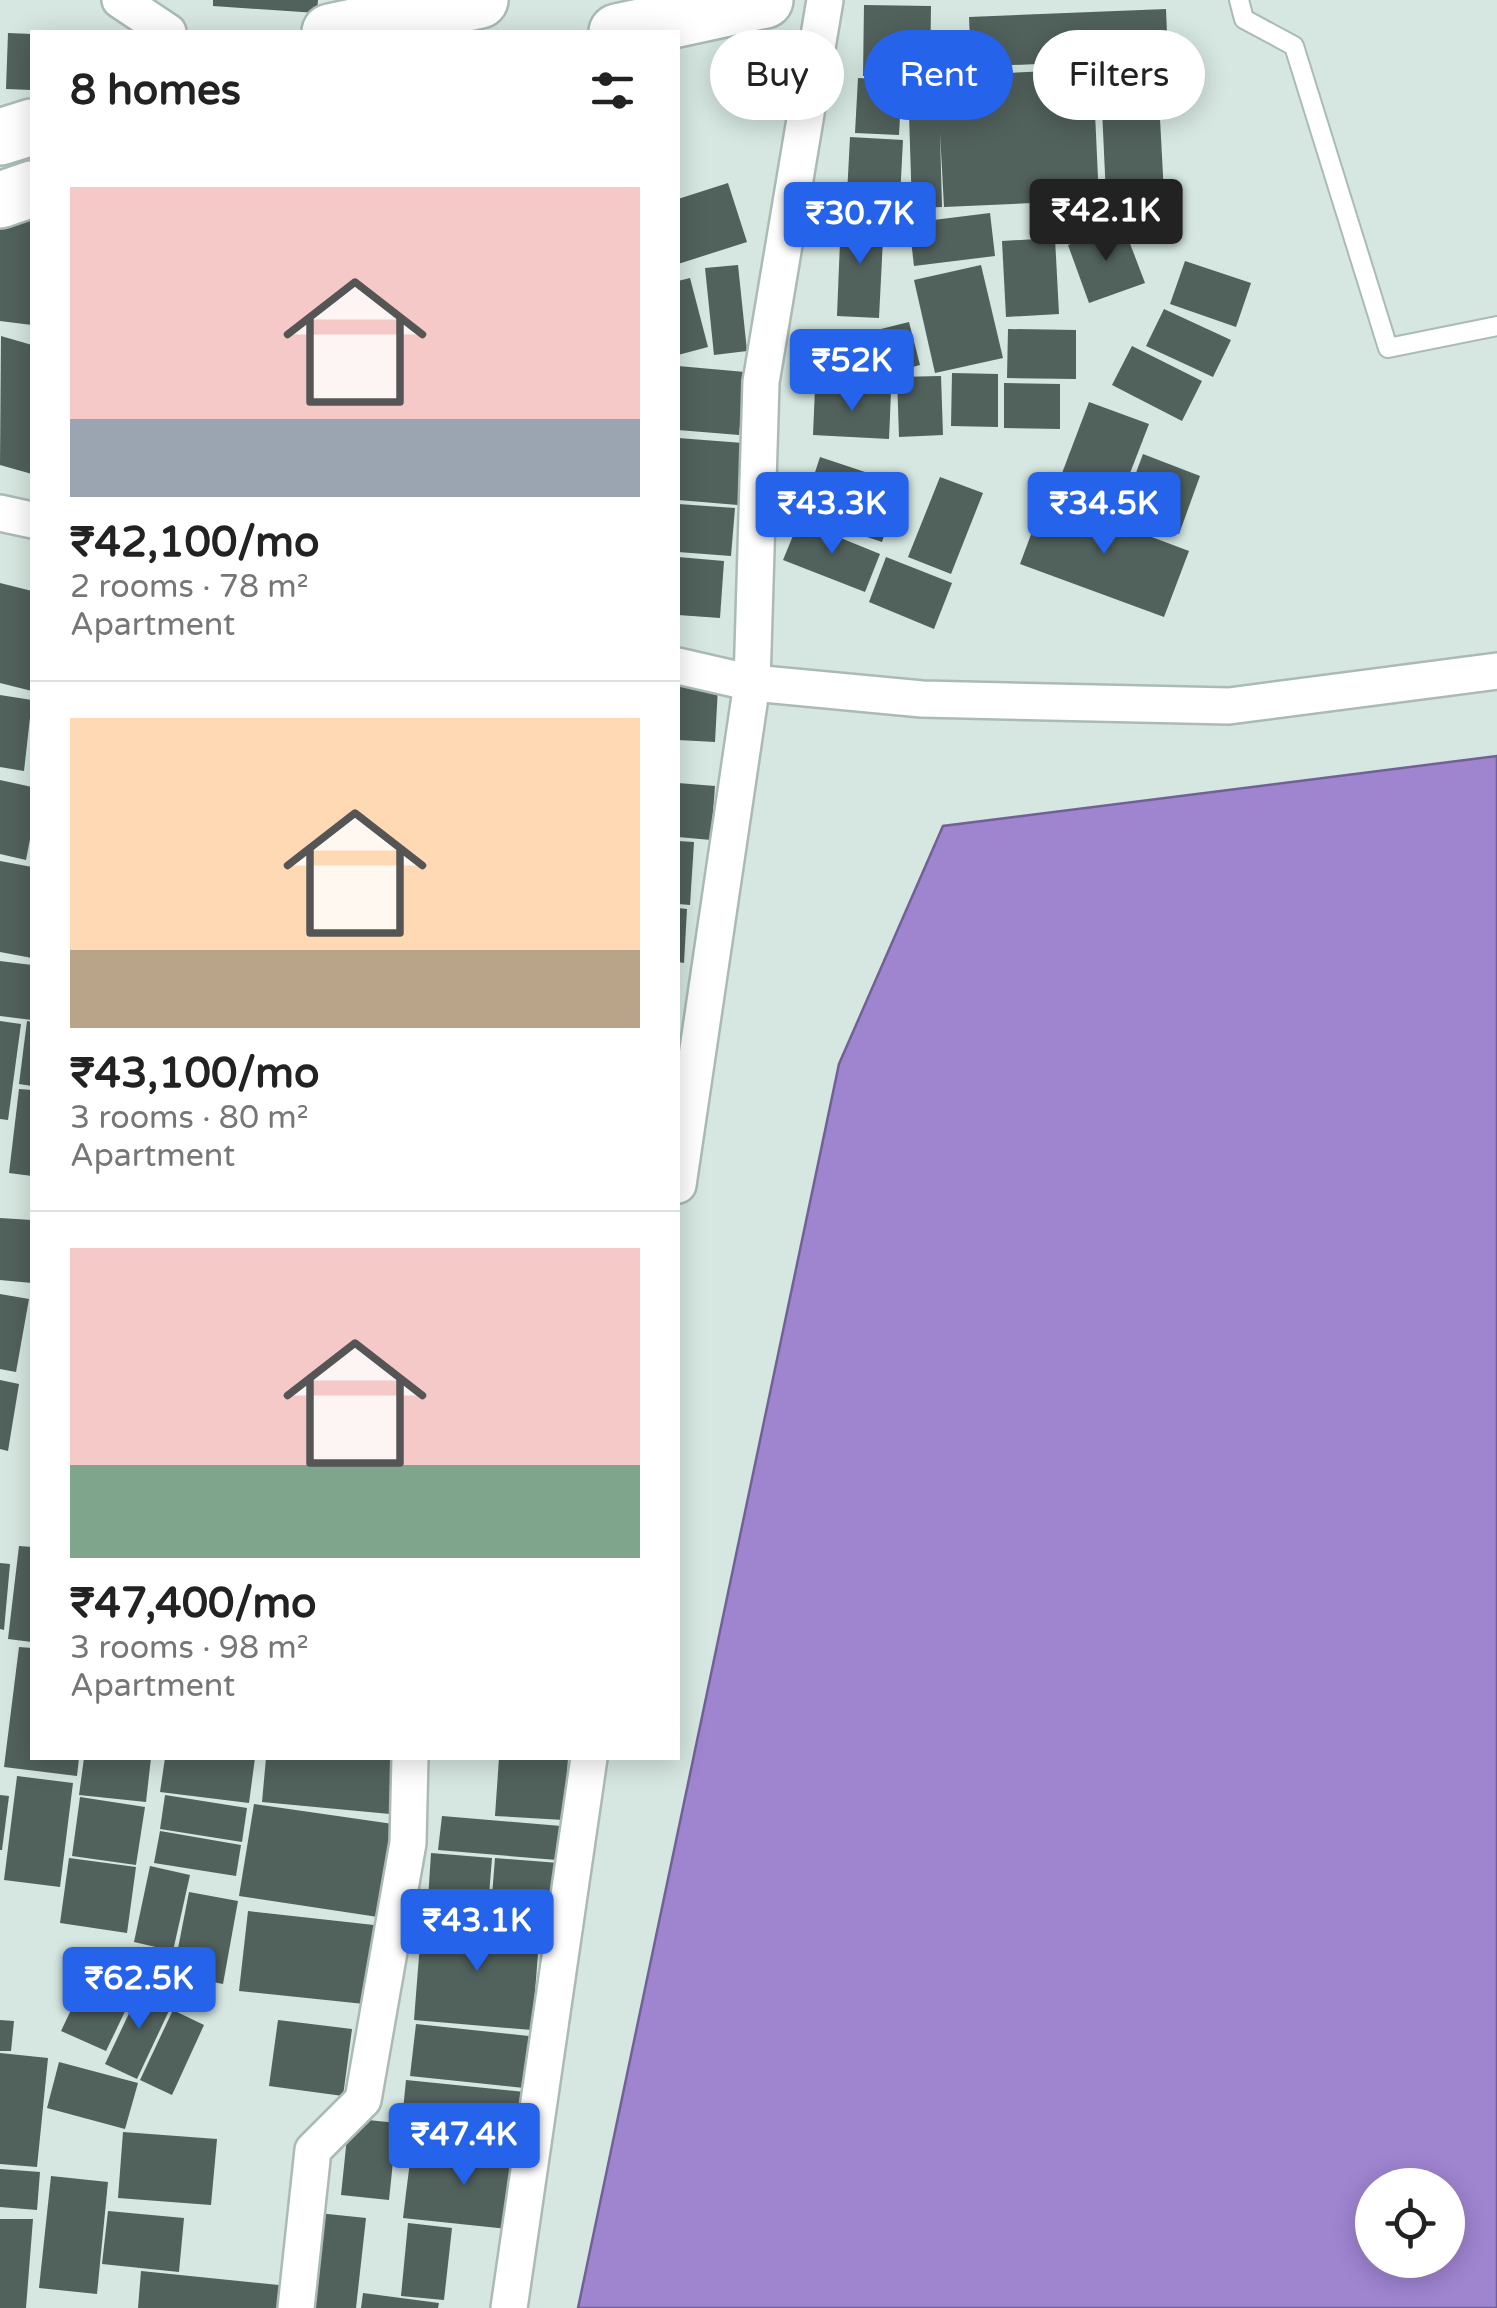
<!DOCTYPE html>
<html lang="en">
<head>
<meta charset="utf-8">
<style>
	:root { --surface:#fff; --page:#f2f2f2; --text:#222; --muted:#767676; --line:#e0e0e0; --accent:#2563eb }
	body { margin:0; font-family:"Varela Round",sans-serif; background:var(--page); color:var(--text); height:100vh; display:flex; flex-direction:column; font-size:38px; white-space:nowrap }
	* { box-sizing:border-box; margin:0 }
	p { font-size:32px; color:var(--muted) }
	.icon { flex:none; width:55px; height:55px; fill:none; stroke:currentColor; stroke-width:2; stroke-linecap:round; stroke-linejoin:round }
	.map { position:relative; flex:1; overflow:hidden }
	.side { position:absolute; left:30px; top:30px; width:650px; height:1730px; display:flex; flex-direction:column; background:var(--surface); border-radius:0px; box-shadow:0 5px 25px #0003 }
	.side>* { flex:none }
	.banner { position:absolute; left:710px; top:30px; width:635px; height:90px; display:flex; gap:20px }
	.controls { position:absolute; left:1355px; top:2168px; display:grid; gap:20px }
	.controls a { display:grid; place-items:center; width:110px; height:110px; border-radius:50%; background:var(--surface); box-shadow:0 5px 25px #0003; font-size:50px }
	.price { position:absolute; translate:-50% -85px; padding:0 22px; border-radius:10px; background:var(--accent); color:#fff; font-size:32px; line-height:65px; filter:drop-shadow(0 2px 5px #0008) }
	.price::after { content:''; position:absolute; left:50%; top:60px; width:30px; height:22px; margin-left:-15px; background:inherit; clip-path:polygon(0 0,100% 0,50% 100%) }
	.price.selected { background:#222; color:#fff }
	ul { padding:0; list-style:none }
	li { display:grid; align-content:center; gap:20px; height:530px; padding:0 40px }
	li+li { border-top:2px solid var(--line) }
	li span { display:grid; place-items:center; height:310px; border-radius:0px; color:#555 }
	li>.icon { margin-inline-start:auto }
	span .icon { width:180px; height:180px; fill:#fffc; stroke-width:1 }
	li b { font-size:42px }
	h2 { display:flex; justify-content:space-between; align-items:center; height:120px; padding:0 40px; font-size:42px }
	.tag { padding:0 35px; border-radius:45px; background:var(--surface); box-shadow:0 5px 25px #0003; font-size:35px; line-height:90px }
	.tag.selected { background:var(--accent); color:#fff }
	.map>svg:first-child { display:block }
</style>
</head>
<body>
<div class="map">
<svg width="1497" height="2308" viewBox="0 0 1497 2308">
	<rect width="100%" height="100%" fill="#d5e7e0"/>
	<!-- water -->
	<path fill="#9f84d0" stroke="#726196" stroke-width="2.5" fill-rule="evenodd" d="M 1497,756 L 1497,2308 L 578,2308 L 839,1064 L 943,826 ZM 1372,2185 L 1448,2185 L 1448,2260 L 1372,2260 Z"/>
	<!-- building -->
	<g fill="#51615b">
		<polygon points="213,0 318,0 317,13 213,6"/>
		<polygon points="864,5 931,6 930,77 863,76"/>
		<polygon points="1166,9 1168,58 971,67 969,17"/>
		<polygon points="8,33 32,34 32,90 6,89"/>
		<polygon points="1157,63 1164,194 1106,196 1100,66"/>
		<polygon points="1093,69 1099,200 944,207 940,133 942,207 912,208 908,84 939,83 939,76"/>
		<polygon points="858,78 902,80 899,135 855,133"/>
		<polygon points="850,137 903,140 899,217 846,214"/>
		<polygon points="728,183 747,242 678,264 678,199"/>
		<polygon points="32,200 32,325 0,321 0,217"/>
		<polygon points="990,213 995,256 914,266 909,223"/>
		<polygon points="841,217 884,219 879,318 837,316"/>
		<polygon points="1123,225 1145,283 1089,303 1068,245"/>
		<polygon points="1055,238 1059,314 1006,317 1002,241"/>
		<polygon points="1185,261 1251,283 1236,327 1170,304"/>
		<polygon points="738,265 747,351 714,355 705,268"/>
		<polygon points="981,265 1003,358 935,373 914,280"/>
		<polygon points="690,278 708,347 678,355 678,281"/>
		<polygon points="1164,309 1231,340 1213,377 1146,346"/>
		<polygon points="909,322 920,365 841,386 829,342"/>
		<polygon points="1008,329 1076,330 1076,379 1007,378"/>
		<polygon points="1,336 32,345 32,474 0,465"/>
		<polygon points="1132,346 1202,381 1182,421 1112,385"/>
		<polygon points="678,366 745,372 739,435 678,430"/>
		<polygon points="952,373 998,374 998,427 951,426"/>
		<polygon points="941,376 943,435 899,437 897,377"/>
		<polygon points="1004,383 1060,384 1060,429 1004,428"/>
		<polygon points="815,388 891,392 889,439 813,435"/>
		<polygon points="1089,402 1149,424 1115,512 1056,489"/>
		<polygon points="678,438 743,443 738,505 678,500"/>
		<polygon points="1143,454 1200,476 1179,534 1121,513"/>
		<polygon points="820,457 901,484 882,542 801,515"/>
		<polygon points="940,477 983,493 951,574 908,557"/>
		<polygon points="1045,497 1189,551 1164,617 1020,564"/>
		<polygon points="678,504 735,508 731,556 678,552"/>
		<polygon points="799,521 880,554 865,592 783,560"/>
		<polygon points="678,557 724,561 720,618 678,615"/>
		<polygon points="886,557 952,583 934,629 869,602"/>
		<polygon points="0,583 32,591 32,691 0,683"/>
		<polygon points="679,685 718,687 715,742 678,740"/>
		<polygon points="0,695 32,700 24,771 0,767"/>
		<polygon points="0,780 32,787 32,829 26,860 0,854"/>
		<polygon points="678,783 715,786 711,840 678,837"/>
		<polygon points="678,841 694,842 690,905 678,904"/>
		<polygon points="0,861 32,867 32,958 0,952"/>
		<polygon points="678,908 687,909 684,963 678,962"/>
		<polygon points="0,961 32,965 32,1020 0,1016"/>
		<polygon points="0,1021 21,1024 8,1120 0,1119"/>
		<polygon points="27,1021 32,1022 32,1086 19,1084"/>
		<polygon points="19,1089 32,1090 32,1176 9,1173"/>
		<polygon points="0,1218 32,1220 32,1283 0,1280"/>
		<polygon points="0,1294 29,1299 16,1372 0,1369"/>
		<polygon points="0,1380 19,1384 8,1451 0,1449"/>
		<polygon points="19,1546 32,1547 32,1642 8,1639"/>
		<polygon points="0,1563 10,1564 4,1630 0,1629"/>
		<polygon points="19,1647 32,1648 32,1758 79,1758 77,1776 4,1767"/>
		<polygon points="84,1758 151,1758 146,1802 79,1795"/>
		<polygon points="165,1758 255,1758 249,1803 160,1792"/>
		<polygon points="266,1758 395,1758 390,1814 262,1802"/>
		<polygon points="499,1758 568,1758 564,1820 495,1816"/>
		<polygon points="17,1776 73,1783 60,1887 4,1880"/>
		<polygon points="0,1795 9,1796 2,1850 0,1850"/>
		<polygon points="165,1795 247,1808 242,1842 160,1829"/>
		<polygon points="80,1797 145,1807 136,1865 72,1856"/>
		<polygon points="254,1804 393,1824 378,1917 239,1896"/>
		<polygon points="442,1816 561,1826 557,1860 438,1850"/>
		<polygon points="160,1831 241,1845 236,1876 154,1863"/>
		<polygon points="431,1853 492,1858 487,1920 427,1915"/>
		<polygon points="69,1858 136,1867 127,1933 60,1923"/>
		<polygon points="495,1858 559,1863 554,1925 490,1921"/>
		<polygon points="150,1866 190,1875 173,1951 134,1942"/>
		<polygon points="189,1892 238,1901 223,1984 173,1974"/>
		<polygon points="248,1911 383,1926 374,2005 239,1991"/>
		<polygon points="422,1918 540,1928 532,2030 414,2020"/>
		<polygon points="98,1953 143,1974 106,2051 61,2031"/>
		<polygon points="142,1986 174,2000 137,2079 105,2064"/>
		<polygon points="173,2010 204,2025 172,2095 140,2080"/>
		<polygon points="0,2020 14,2021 11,2051 0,2051"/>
		<polygon points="278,2020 352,2029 343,2096 269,2086"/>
		<polygon points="416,2024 538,2037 533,2089 410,2076"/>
		<polygon points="0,2053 48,2058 37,2167 0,2164"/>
		<polygon points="59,2062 138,2083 125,2129 47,2108"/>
		<polygon points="406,2080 534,2093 527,2153 400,2140"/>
		<polygon points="349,2118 397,2123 389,2200 341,2195"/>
		<polygon points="123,2132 217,2139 211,2205 118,2198"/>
		<polygon points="412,2145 525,2157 517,2230 403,2218"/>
		<polygon points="0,2169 40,2172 37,2210 0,2207"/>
		<polygon points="51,2176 108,2182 97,2294 39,2288"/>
		<polygon points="108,2211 184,2218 179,2272 102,2264"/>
		<polygon points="318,2213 366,2218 356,2308 308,2308"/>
		<polygon points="0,2219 33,2219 26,2308 0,2308"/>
		<polygon points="408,2223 452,2228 444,2300 401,2296"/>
		<polygon points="141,2271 289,2286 287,2308 138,2308"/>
		<polygon points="363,2293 439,2303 438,2308 361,2308"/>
	</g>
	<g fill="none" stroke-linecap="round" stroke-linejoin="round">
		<!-- lane casing -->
		<g stroke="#aabbb4" stroke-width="22">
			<polyline id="lane" points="1239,0 1244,19 1294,46 1388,348 1497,326"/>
		</g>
		<!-- street casing -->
		<g stroke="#aabbb4" stroke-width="40">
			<g id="street">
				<polyline points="120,0 168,32"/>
				<polyline points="0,513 32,520"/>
				<polyline points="678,666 752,683 922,699 1229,706 1497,671"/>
				<polyline points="678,1185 752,683 761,382 825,0"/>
				<polyline points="296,2308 313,2150 363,2100 408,1843 410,1758"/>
				<polyline points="509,2308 589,1758"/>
			</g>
		</g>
		<!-- primary casing -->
		<g stroke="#aabbb4" stroke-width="60">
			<g id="primary">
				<polyline points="330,32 480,0"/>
				<polyline points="617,32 765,0"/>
				<polyline points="0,137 32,127"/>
				<polyline points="0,200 32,189"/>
			</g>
		</g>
		<!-- lane -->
		<use href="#lane" stroke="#fff" stroke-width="18"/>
		<!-- street -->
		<use href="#street" stroke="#fff" stroke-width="35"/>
		<!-- primary -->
		<use href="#primary" stroke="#fff" stroke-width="55"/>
	</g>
</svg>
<div class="controls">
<a><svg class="icon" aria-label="locate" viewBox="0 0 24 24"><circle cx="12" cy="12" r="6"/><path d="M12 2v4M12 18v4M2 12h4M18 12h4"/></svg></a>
</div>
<b class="price selected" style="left:1106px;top:264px">₹42.1K</b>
<b class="price" style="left:860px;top:267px">₹30.7K</b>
<b class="price" style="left:852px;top:414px">₹52K</b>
<b class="price" style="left:832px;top:557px">₹43.3K</b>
<b class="price" style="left:1104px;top:557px">₹34.5K</b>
<b class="price" style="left:477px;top:1974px">₹43.1K</b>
<b class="price" style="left:139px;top:2032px">₹62.5K</b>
<b class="price" style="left:464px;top:2188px">₹47.4K</b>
<div class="banner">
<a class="tag">Buy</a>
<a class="tag selected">Rent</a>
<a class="tag">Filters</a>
</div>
<section class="side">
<h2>8 homes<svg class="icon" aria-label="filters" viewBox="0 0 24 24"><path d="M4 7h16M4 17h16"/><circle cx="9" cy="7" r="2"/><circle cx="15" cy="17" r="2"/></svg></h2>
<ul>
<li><span style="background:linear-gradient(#f6c9c9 75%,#9aa5b1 0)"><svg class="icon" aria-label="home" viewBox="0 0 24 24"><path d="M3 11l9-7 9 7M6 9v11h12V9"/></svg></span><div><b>₹42,100/mo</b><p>2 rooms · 78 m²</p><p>Apartment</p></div></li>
<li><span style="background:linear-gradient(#ffd9b3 75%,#b9a48a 0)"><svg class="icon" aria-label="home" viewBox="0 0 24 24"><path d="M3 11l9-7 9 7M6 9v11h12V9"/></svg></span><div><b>₹43,100/mo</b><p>3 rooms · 80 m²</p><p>Apartment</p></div></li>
<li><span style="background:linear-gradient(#f6c9c9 70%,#7fa58c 0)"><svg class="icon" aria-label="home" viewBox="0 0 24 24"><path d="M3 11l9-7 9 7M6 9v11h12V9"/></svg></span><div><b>₹47,400/mo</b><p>3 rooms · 98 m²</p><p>Apartment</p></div></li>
</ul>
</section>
</div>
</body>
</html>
